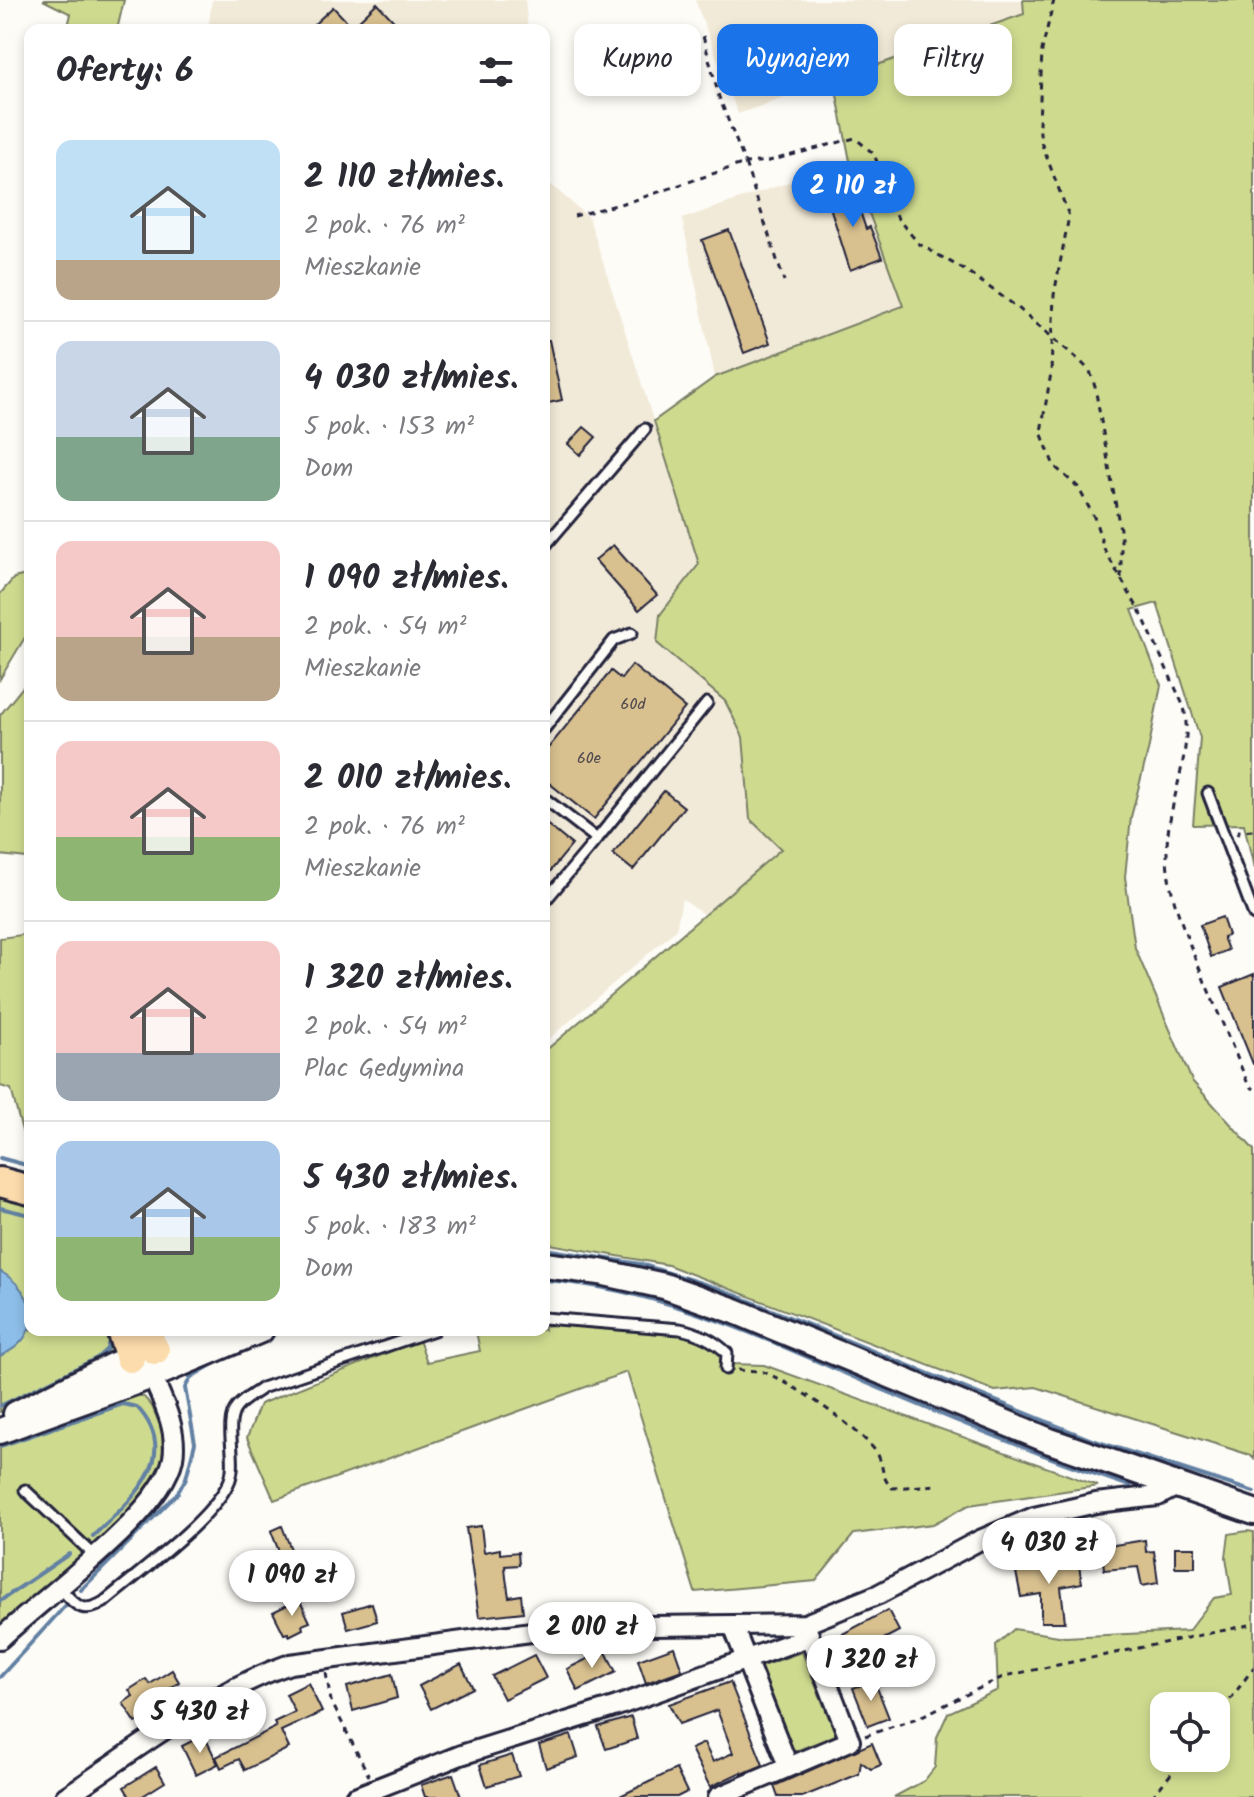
<!DOCTYPE html>
<html lang="pl">
<head>
<meta charset="utf-8">
<style>
	:root { --surface:#fff; --page:#f2f2f3; --text:#2b2b33; --muted:#7c7c81; --line:#e1e1e2; --accent:#1a73e8 }
	body { margin:0; font-family:Kalam,sans-serif; background:var(--page); color:var(--text); height:100vh; display:flex; flex-direction:column; font-size:30px; white-space:nowrap }
	* { box-sizing:border-box; margin:0 }
	p { font-size:26px; color:var(--muted) }
	.icon { flex:none; width:44px; height:44px; fill:none; stroke:currentColor; stroke-width:2; stroke-linecap:round; stroke-linejoin:round }
	.map { position:relative; flex:1; overflow:hidden }
	.sheet { position:absolute; left:24px; top:24px; width:526px; height:1312px; display:flex; flex-direction:column; background:var(--surface); border-radius:16px; box-shadow:0 4px 12px #0003 }
	.sheet>* { flex:none }
	.hud { position:absolute; left:574px; top:24px; width:560px; height:72px; display:flex; gap:16px }
	.controls { position:absolute; left:1150px; top:1692px; display:grid; gap:16px }
	.controls a { display:grid; place-items:center; width:80px; height:80px; border-radius:16px; background:var(--surface); box-shadow:0 4px 12px #0003; font-size:40px }
	.price { position:absolute; translate:-50% -68px; padding:0 18px; border-radius:28px; background:#fff; color:#222; font-size:26px; line-height:52px; filter:drop-shadow(0 2px 4px #0008) }
	.price::after { content:''; position:absolute; left:50%; top:48px; width:24px; height:18px; margin-left:-12px; background:inherit; clip-path:polygon(0 0,100% 0,50% 100%) }
	.price.active { background:var(--accent); color:#fff }
	ul { padding:0; list-style:none }
	li { display:flex; align-items:center; gap:24px; height:200px; padding:0 32px }
	li+li { border-top:2px solid var(--line) }
	li span { display:grid; place-items:center; flex:none; width:224px; height:160px; border-radius:16px; color:#555 }
	li>.icon { margin-inline-start:auto }
	span .icon { width:96px; height:96px; fill:#fffc; stroke-width:1 }
	li b { font-size:34px }
	h2 { display:flex; justify-content:space-between; align-items:center; height:96px; padding:0 32px; font-size:34px }
	.pill { padding:0 28px; border-radius:16px; background:var(--surface); box-shadow:0 4px 12px #0003; font-size:28px; line-height:72px }
	.pill.active { background:var(--accent); color:#fff }
	.map>svg:first-child { display:block }
</style>
</head>
<body>
<div class="map">
<svg width="1254" height="1797" viewBox="0 0 1254 1797">
	<rect width="100%" height="100%" fill="#fdfcf7"/>
	<filter id="ink" filterUnits="userSpaceOnUse"><feTurbulence type="fractalNoise" baseFrequency=".0125" numOctaves="2"/><feDisplacementMap in="SourceGraphic" scale="16" xChannelSelector="R" yChannelSelector="G"/><feConvolveMatrix kernelMatrix="1 2 1 2 8 2 1 2 1" color-interpolation-filters="sRGB"/></filter>
	<g filter="url(#ink)">
		<!-- built -->
		<g fill="#f2ead8">
			<polygon points="212,0 525,0 528,30 208,30"/>
			<polygon points="695,0 1023,0 1024,14 738,114"/>
			<polygon points="850,161 903,306 715,377 682,219"/>
			<polygon points="544,173 545,179 589,218 699,564 660,615 657,643 725,701 743,737 750,819 782,849 703,914 682,899 676,930 544,1043"/>
		</g>
		<!-- green -->
		<g fill="#cedb8f" stroke="#787e65" stroke-width="2" fill-rule="evenodd">
			<polygon points="43,0 124,0 117,30 67,30 71,14"/>
			<polygon points="1023,0 1254,0 1254,868 1244,824 1193,825 1200,738 1157,603 1132,610 1161,685 1148,751 1131,817 1125,877 1135,948 1192,1081 1254,1150 1254,1459 1250,1455 1036,1387 995,1391 668,1265 544,1243 544,1052 781,849 750,819 743,737 725,701 657,643 660,615 699,564 654,421 715,377 903,306 850,161 834,80 1024,14"/>
			<polygon points="30,574 30,629 0,679 0,594 14,578"/>
			<polygon points="30,678 30,1161 11,1089 0,1086 0,938 29,934 27,858 0,855 0,715"/>
			<polygon points="0,1195 30,1202 30,1330 115,1330 115,1352 92,1370 0,1412"/>
			<polygon points="562,1324 702,1335 731,1364 764,1365 1098,1486 969,1505 933,1524 854,1534 816,1581 695,1592 627,1372 274,1500 247,1438 260,1404 419,1340 427,1362 480,1351 476,1331 544,1330 544,1326"/>
			<polygon points="133,1393 144,1397 152,1406 162,1430 163,1456 156,1478 134,1508 0,1628 0,1441"/>
			<path d="M 1247,1531 L 1254,1532 L 1254,1797 L 894,1797 L 924,1781 L 935,1767 L 937,1737 L 948,1713 L 998,1690 L 996,1645 L 1014,1629 L 1065,1637 L 1188,1631 L 1214,1598 L 1232,1595 L 1226,1557 L 1229,1534 ZM 1164,1706 L 1216,1706 L 1216,1758 L 1164,1758 Z"/>
			<polygon points="802,1652 836,1735 793,1752 759,1667"/>
		</g>
		<!-- water -->
		<path fill="#8dbee9" stroke="#6280a3" stroke-width="2" d="M 0,1271 C 38,1293 45,1337 0,1356 Z"/>
		<g fill="none" stroke-linecap="round" stroke-linejoin="round">
			<!-- stream -->
			<g stroke="#6280a3" stroke-width="4">
				<polyline points="0,1158 30,1166"/>
				<polyline points="0,1208 30,1215"/>
				<polyline points="544,1249 640,1264 720,1289 1092,1440 1254,1492"/>
				<path d="M 544,1280 C 661,1288 768,1340 874,1386 C 958,1422 1043,1457 1130,1486"/>
				<polyline points="268,1337 283,1330"/>
				<polyline points="0,1406 97,1358 107,1349 110,1338"/>
				<path d="M 0,1446 L 123,1404 L 137,1407 C 184,1458 131,1500 93,1536"/>
				<polyline points="81,1590 177,1494 186,1478 195,1443 185,1388 191,1377 220,1360"/>
				<polyline points="0,1601 69,1554"/>
				<polyline points="0,1677 65,1606"/>
			</g>
		</g>
		<!-- building -->
		<g fill="#d8c08f" stroke="#22223b" stroke-width="2">
			<polygon points="377,3 402,30 308,30 333,7 352,27"/>
			<polygon points="773,29 780,49 754,59 747,39"/>
			<polygon points="851,185 866,229 870,227 882,258 850,270 826,194"/>
			<polygon points="729,230 770,343 744,353 702,240"/>
			<polygon points="544,340 549,340 562,400 544,404"/>
			<polygon points="584,427 596,437 580,455 568,444"/>
			<polygon points="613,545 657,595 639,610 595,560"/>
			<polygon points="632,665 685,708 594,819 544,779 544,753 611,671 621,679"/>
			<polygon points="664,791 684,807 633,870 613,854"/>
			<polygon points="544,822 572,845 544,879"/>
			<polygon points="1222,917 1228,935 1223,937 1228,950 1211,957 1200,925"/>
			<polygon points="1254,974 1254,1064 1253,1064 1222,987"/>
			<polygon points="282,1526 305,1586 294,1590 271,1531"/>
			<polygon points="481,1526 484,1552 500,1549 500,1554 518,1552 519,1565 505,1566 506,1578 509,1597 521,1595 523,1612 479,1617 466,1528"/>
			<polygon points="1145,1540 1146,1552 1154,1551 1158,1583 1142,1586 1138,1567 1104,1570 1102,1547"/>
			<rect x="1175" y="1547" width="20" height="20"/>
			<polygon points="1078,1560 1082,1583 1061,1587 1065,1622 1041,1622 1041,1594 1021,1597 1015,1567"/>
			<polygon points="299,1599 310,1622 302,1625 303,1629 289,1636 288,1633 284,1634 273,1612"/>
			<polygon points="372,1603 377,1621 348,1629 343,1612"/>
			<polygon points="888,1610 899,1631 863,1650 866,1658 844,1668 833,1639"/>
			<polygon points="674,1647 682,1670 646,1683 638,1660"/>
			<polygon points="605,1650 616,1672 578,1691 567,1669"/>
			<polygon points="534,1655 546,1678 504,1699 492,1676"/>
			<polygon points="461,1664 473,1688 431,1709 419,1686"/>
			<polygon points="172,1670 179,1682 168,1690 174,1699 136,1723 123,1703 133,1696 129,1690 146,1679 150,1684"/>
			<polygon points="392,1674 397,1698 353,1711 347,1687"/>
			<polygon points="874,1680 889,1718 868,1726 853,1688"/>
			<polygon points="730,1682 763,1765 742,1774 741,1772 710,1787 691,1749 704,1743 713,1762 733,1753 717,1710 679,1724 669,1704"/>
			<polygon points="308,1683 322,1712 281,1731 289,1748 245,1770 239,1759 221,1768 216,1757 276,1727 274,1722 295,1712 286,1694"/>
			<polygon points="631,1717 637,1739 606,1749 598,1727"/>
			<polygon points="204,1735 218,1764 196,1775 182,1746"/>
			<polygon points="571,1735 578,1757 546,1768 539,1745"/>
			<polygon points="872,1743 881,1765 871,1769 861,1762 859,1774 849,1778 802,1797 778,1797 774,1786"/>
			<polygon points="512,1755 519,1776 487,1786 480,1765"/>
			<polygon points="156,1767 165,1782 141,1797 130,1797 124,1787"/>
			<polygon points="676,1769 687,1792 677,1797 618,1797"/>
			<polygon points="453,1774 461,1797 425,1797 421,1785"/>
		</g>
		<g fill="none" stroke-linecap="round" stroke-linejoin="round">
			<!-- lane casing -->
			<g stroke="#22223b" stroke-width="15">
				<g id="lane">
					<polyline points="544,547 645,429"/>
					<polyline points="544,729 614,640 632,633"/>
					<polyline points="1208,793 1254,915"/>
					<polyline points="544,798 597,839 707,703"/>
					<polyline points="544,902 597,839"/>
					<path d="M 544,1318 L 680,1329 C 699,1333 714,1340 727,1353 L 726,1369"/>
					<polyline points="25,1490 94,1555"/>
					<path d="M 58,1586 C 75,1603 80,1616 104,1602 C 138,1573 209,1522 228,1484 C 240,1462 222,1424 237,1407 C 244,1399 254,1394 262,1388 L 434,1330"/>
				</g>
			</g>
			<!-- street casing -->
			<g stroke="#22223b" stroke-width="24">
				<g id="street">
					<polyline points="733,1626 788,1766"/>
					<path d="M 0,1639 C 43,1597 163,1513 173,1458 C 178,1430 163,1401 152,1376"/>
					<path d="M 65,1797 C 138,1749 207,1693 290,1664 L 569,1627 L 805,1624 L 879,1594 L 980,1540 L 1034,1517 L 1096,1503 L 1158,1496 L 1177,1486"/>
					<polyline points="355,1797 461,1755 617,1706 808,1637"/>
					<polyline points="718,1797 850,1741 806,1627"/>
				</g>
			</g>
			<!-- secondary casing -->
			<g stroke="#22223b" stroke-width="30">
				<g id="secondary">
					<polyline points="544,1265 600,1272 664,1286 735,1311 1050,1441 1254,1512"/>
					<polyline points="16,1414 114,1365 210,1330"/>
					<polyline points="0,1431 152,1376 261,1330"/>
				</g>
			</g>
			<!-- primary casing -->
			<g stroke="#22223b" stroke-width="34">
				<g id="primary">
					<polyline points="0,1182 30,1190"/>
					<polyline points="121,1330 130,1358"/>
					<polyline points="144,1330 155,1350"/>
				</g>
			</g>
			<!-- path -->
			<g stroke="#22223b" stroke-width="3" stroke-dasharray="6 6" stroke-linecap="butt">
				<path d="M 1054,0 L 1042,50 L 1039,124 L 1041,142 L 1069,216 L 1054,295 L 1051,373 L 1041,432 L 1054,466 L 1078,487 L 1094,517 L 1105,551 L 1143,617 L 1184,707 C 1194,757 1166,803 1167,853 C 1167,889 1181,921 1193,953 C 1211,997 1230,1040 1248,1084 L 1254,1089"/>
				<polyline points="703,36 719,97 745,163 769,161 855,138 874,154 898,219 919,244 968,272 1017,307 1080,361 1090,371 1095,387 1121,535 1121,578"/>
				<polyline points="574,216 635,200 745,163 784,281"/>
				<polyline points="1237,835 1239,831 1254,830"/>
				<path d="M 738,1370 C 746,1371 756,1370 763,1372 C 788,1380 866,1432 878,1455 C 884,1467 881,1478 892,1488 L 937,1485"/>
				<polyline points="326,1673 331,1701 369,1776"/>
				<polyline points="1216,1719 1254,1667"/>
				<polyline points="865,1736 920,1717 1005,1676 1254,1624"/>
				<polyline points="1152,1797 1184,1758"/>
			</g>
			<!-- lane -->
			<use href="#lane" stroke="#fdfcf7" stroke-width="9"/>
			<!-- street -->
			<use href="#street" stroke="#fdfcf7" stroke-width="18"/>
			<!-- secondary -->
			<use href="#secondary" stroke="#fdfcf7" stroke-width="24"/>
			<!-- primary -->
			<use href="#primary" stroke="#fcdcac" stroke-width="28"/>
		</g>
	</g>
	<g text-anchor="middle" stroke-width="8" stroke-linejoin="round" paint-order="stroke">
		<!-- number labels -->
		<g font-size="16" fill="#504a50">
			<text x="633" y="709">60d</text>
			<text x="589" y="763">60e</text>
		</g>
	</g>
</svg>
<div class="controls">
<a><svg class="icon" aria-label="locate" viewBox="0 0 24 24"><circle cx="12" cy="12" r="6"/><path d="M12 2v4M12 18v4M2 12h4M18 12h4"/></svg></a>
</div>
<b class="price active" style="left:853px;top:229px">2 110 zł</b>
<b class="price" style="left:1049px;top:1586px">4 030 zł</b>
<b class="price" style="left:292px;top:1618px">1 090 zł</b>
<b class="price" style="left:592px;top:1670px">2 010 zł</b>
<b class="price" style="left:871px;top:1703px">1 320 zł</b>
<b class="price" style="left:200px;top:1755px">5 430 zł</b>
<div class="hud">
<a class="pill">Kupno</a>
<a class="pill active">Wynajem</a>
<a class="pill">Filtry</a>
</div>
<section class="sheet">
<h2>Oferty: 6<svg class="icon" aria-label="filters" viewBox="0 0 24 24"><path d="M4 7h16M4 17h16"/><circle cx="9" cy="7" r="2"/><circle cx="15" cy="17" r="2"/></svg></h2>
<ul>
<li><span style="background:linear-gradient(#bfe0f5 75%,#b9a48a 0)"><svg class="icon" aria-label="home" viewBox="0 0 24 24"><path d="M3 11l9-7 9 7M6 9v11h12V9"/></svg></span><div><b>2 110 zł/mies.</b><p>2 pok. · 76 m²</p><p>Mieszkanie</p></div></li>
<li><span style="background:linear-gradient(#c9d6e8 60%,#7fa58c 0)"><svg class="icon" aria-label="home" viewBox="0 0 24 24"><path d="M3 11l9-7 9 7M6 9v11h12V9"/></svg></span><div><b>4 030 zł/mies.</b><p>5 pok. · 153 m²</p><p>Dom</p></div></li>
<li><span style="background:linear-gradient(#f6c9c9 60%,#b9a48a 0)"><svg class="icon" aria-label="home" viewBox="0 0 24 24"><path d="M3 11l9-7 9 7M6 9v11h12V9"/></svg></span><div><b>1 090 zł/mies.</b><p>2 pok. · 54 m²</p><p>Mieszkanie</p></div></li>
<li><span style="background:linear-gradient(#f6c9c9 60%,#8fb573 0)"><svg class="icon" aria-label="home" viewBox="0 0 24 24"><path d="M3 11l9-7 9 7M6 9v11h12V9"/></svg></span><div><b>2 010 zł/mies.</b><p>2 pok. · 76 m²</p><p>Mieszkanie</p></div></li>
<li><span style="background:linear-gradient(#f6c9c9 70%,#9aa5b1 0)"><svg class="icon" aria-label="home" viewBox="0 0 24 24"><path d="M3 11l9-7 9 7M6 9v11h12V9"/></svg></span><div><b>1 320 zł/mies.</b><p>2 pok. · 54 m²</p><p>Plac Gedymina</p></div></li>
<li><span style="background:linear-gradient(#a9c7e8 60%,#8fb573 0)"><svg class="icon" aria-label="home" viewBox="0 0 24 24"><path d="M3 11l9-7 9 7M6 9v11h12V9"/></svg></span><div><b>5 430 zł/mies.</b><p>5 pok. · 183 m²</p><p>Dom</p></div></li>
</ul>
</section>
</div>
</body>
</html>
